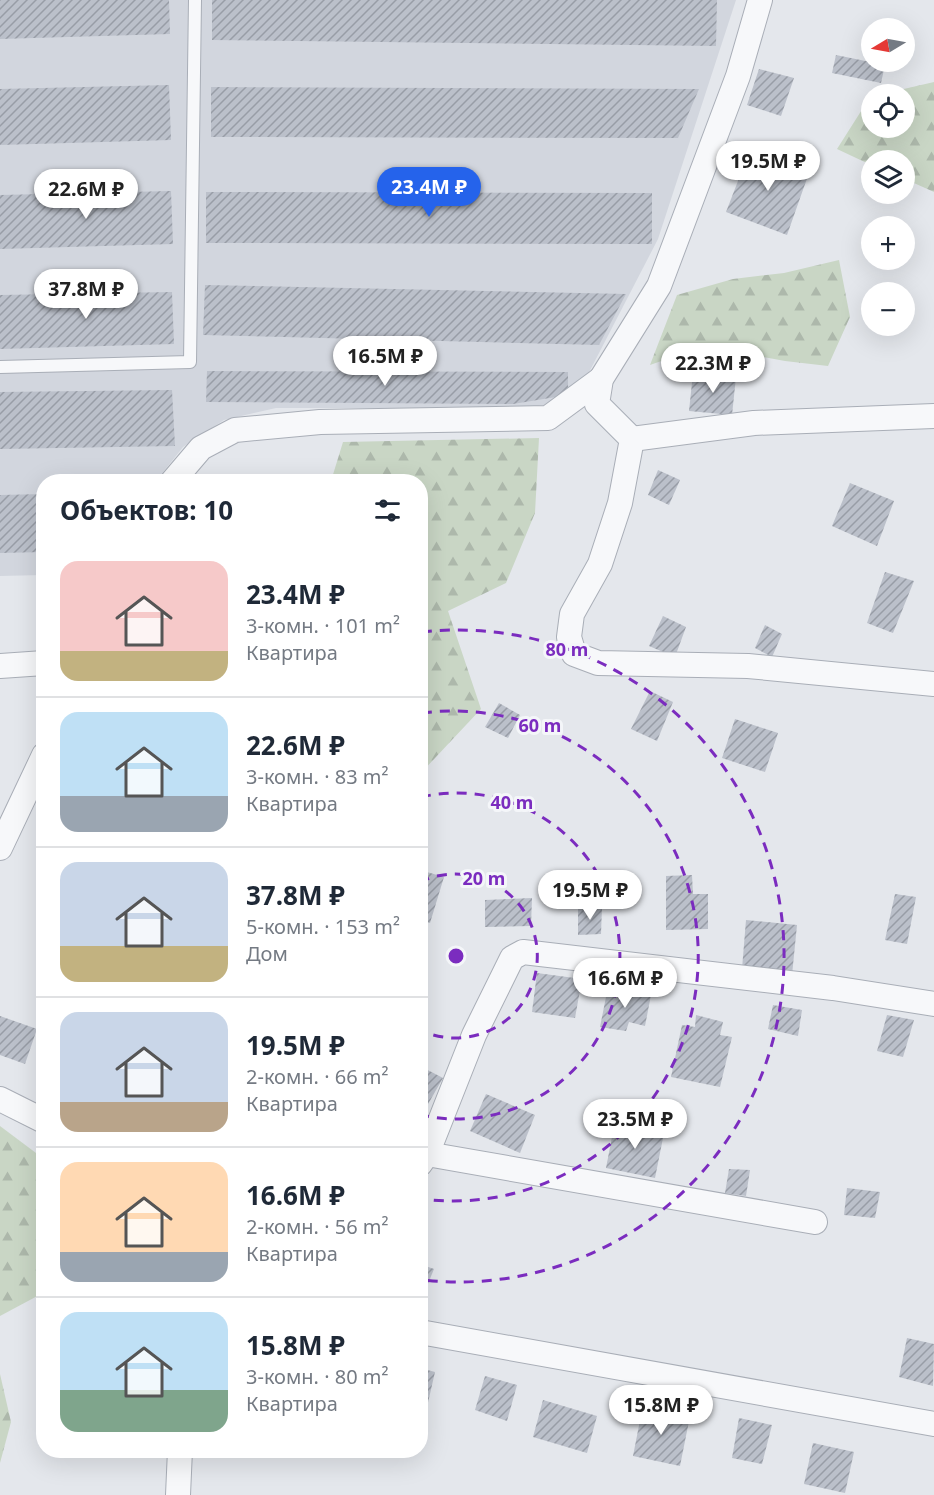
<!DOCTYPE html>
<html lang="ru">
<head>
<meta charset="utf-8">
<style>
	:root { --surface:#fff; --page:#f2f2f3; --text:#1f2937; --muted:#747a83; --line:#e0e1e3; --accent:#2563eb }
	body { margin:0; font-family:"Noto Sans",sans-serif; background:var(--page); color:var(--text); height:100vh; display:flex; flex-direction:column; font-size:22px; white-space:nowrap }
	* { box-sizing:border-box; margin:0 }
	p { font-size:20px; color:var(--muted) }
	.icon { flex:none; width:33px; height:33px; fill:none; stroke:currentColor; stroke-width:2; stroke-linecap:round; stroke-linejoin:round }
	.map { position:relative; flex:1; overflow:hidden }
	.side { position:absolute; left:36px; top:474px; width:392px; height:984px; display:flex; flex-direction:column; background:var(--surface); border-radius:24px; box-shadow:0 6px 24px #0002 }
	.side>* { flex:none }
	.needle { width:39px; rotate:260deg }
	.fabs { position:absolute; left:861px; top:18px; display:grid; gap:12px }
	.fabs a { display:grid; place-items:center; width:54px; height:54px; border-radius:50%; background:var(--surface); box-shadow:0 6px 24px #0002; font-size:30px }
	.price { position:absolute; translate:-50% -51px; padding:0 14px; border-radius:21px; background:#fff; color:#222; font-size:20px; line-height:39px; filter:drop-shadow(0 2px 3px #0008) }
	.price::after { content:''; position:absolute; left:50%; top:36px; width:18px; height:14px; margin-left:-9px; background:inherit; clip-path:polygon(0 0,100% 0,50% 100%) }
	.price.on { background:var(--accent); color:#fff }
	ul { padding:0; list-style:none }
	li { display:flex; align-items:center; gap:18px; height:150px; padding:0 24px }
	li+li { border-top:2px solid var(--line) }
	li span { display:grid; place-items:center; flex:none; width:168px; height:120px; border-radius:18px; color:#555 }
	li>.icon { margin-inline-start:auto }
	span .icon { width:72px; height:72px; fill:#fffc; stroke-width:1 }
	li b { font-size:26px }
	h2 { display:flex; justify-content:space-between; align-items:center; height:72px; padding:0 24px; font-size:26px }
	.map>svg:first-child { display:block }
</style>
</head>
<body>
<div class="map">
<svg width="934" height="1495" viewBox="0 0 934 1495">
	<defs>
		<pattern id="forest-firs" width="22" height="20" patternUnits="userSpaceOnUse" patternTransform="scale(1.5)"><rect width="22" height="20" fill="#c9d6c5"/><path d="M5 1l3.5 6h-7zM16 11l3.5 6h-7z" fill="#adb8ab"/></pattern>
		<pattern id="building-hatch" width="6" height="6" patternUnits="userSpaceOnUse" patternTransform="scale(1.5)"><rect width="6" height="6" fill="#bbc0ca"/><path d="M-1 1l2-2M0 6l6-6M5 7l2-2" fill="none" stroke="#989da6"/></pattern>
	</defs>
	<rect width="100%" height="100%" fill="#e4e7ec"/>
	<!-- built -->
	<polygon fill="#d2d6de" points="0,0 736,0 658,239 584,382 562,402 526,408 276,408 224,420 183,447 156,481 44,482 43,575 0,576"/>
	<!-- forest -->
	<g fill="url(#forest-firs)">
		<polygon points="934,82 934,192 905,179 904,160 872,160 871,165 837,149 870,97 872,128 904,128 904,94 882,94"/>
		<polygon points="839,260 850,317 828,366 785,361 704,346 650,365 677,295 733,279 784,273"/>
		<polygon points="539,438 535,513 506,583 448,611 481,709 420,774 420,482 331,481 343,442"/>
		<polygon points="0,1126 44,1159 43,1293 0,1316"/>
		<polygon points="0,1374 11,1422 0,1463"/>
	</g>
	<!-- building -->
	<g fill="url(#building-hatch)">
		<polygon points="0,0 169,0 170,34 0,39"/>
		<polygon points="212,0 717,0 716,46 212,40"/>
		<polygon points="836,55 885,65 881,83 832,73"/>
		<polygon points="759,69 794,78 781,116 747,105"/>
		<polygon points="169,85 171,140 0,145 0,89"/>
		<polygon points="211,87 699,89 678,138 211,137"/>
		<polygon points="750,150 810,170 787,235 726,212"/>
		<polygon points="171,191 173,244 0,249 0,195"/>
		<polygon points="206,192 652,193 652,244 206,243"/>
		<polygon points="205,285 626,294 599,345 203,335"/>
		<polygon points="172,292 174,344 0,349 0,295"/>
		<polygon points="207,371 568,372 568,395 513,404 206,402"/>
		<polygon points="693,373 736,377 732,415 689,411"/>
		<polygon points="172,390 175,446 0,449 0,392"/>
		<polygon points="658,470 680,480 669,505 648,495"/>
		<polygon points="850,483 894,501 877,546 832,526"/>
		<polygon points="44,494 44,552 0,553 0,495"/>
		<polygon points="885,572 914,581 893,633 867,623"/>
		<polygon points="663,616 686,627 675,657 649,646"/>
		<polygon points="765,625 782,634 772,657 755,648"/>
		<polygon points="650,691 673,702 657,741 631,729"/>
		<polygon points="499,703 520,715 508,738 485,727"/>
		<polygon points="735,719 778,733 765,772 722,758"/>
		<polygon points="420,870 444,877 430,923 420,920"/>
		<polygon points="692,875 693,894 708,894 708,929 666,930 666,876"/>
		<polygon points="895,894 916,897 907,944 885,940"/>
		<polygon points="532,898 531,926 485,927 485,900"/>
		<polygon points="578,907 602,907 601,934 578,935"/>
		<polygon points="746,920 797,925 792,975 742,969"/>
		<polygon points="537,973 582,979 575,1018 532,1012"/>
		<polygon points="608,987 651,995 645,1026 629,1022 626,1031 600,1027"/>
		<polygon points="773,1005 802,1010 798,1036 768,1029"/>
		<polygon points="696,1015 723,1022 720,1035 732,1037 720,1087 671,1077 682,1025 695,1027"/>
		<polygon points="887,1015 914,1020 903,1057 877,1051"/>
		<polygon points="0,1016 37,1029 25,1064 0,1055"/>
		<polygon points="420,1066 443,1078 420,1118"/>
		<polygon points="486,1094 535,1115 520,1153 470,1131"/>
		<polygon points="615,1121 664,1133 655,1178 606,1168"/>
		<polygon points="729,1169 750,1170 746,1196 725,1193"/>
		<polygon points="847,1188 880,1192 875,1218 844,1215"/>
		<polygon points="420,1264 434,1269 420,1303"/>
		<polygon points="907,1338 934,1344 933,1386 899,1377"/>
		<polygon points="420,1368 435,1372 424,1420 420,1418"/>
		<polygon points="485,1376 517,1385 507,1421 475,1410"/>
		<polygon points="543,1400 597,1416 587,1453 533,1437"/>
		<polygon points="643,1405 690,1416 680,1466 633,1456"/>
		<polygon points="739,1418 772,1425 762,1464 732,1458"/>
		<polygon points="813,1443 854,1452 845,1493 804,1484"/>
	</g>
	<g fill="none" stroke-linecap="round" stroke-linejoin="round">
		<!-- service casing -->
		<g stroke="#a9aeb7" stroke-width="14">
			<polyline id="service" points="0,367 190,362 195,0"/>
		</g>
		<!-- minor casing -->
		<g stroke="#a9aeb7" stroke-width="26">
			<g id="minor">
				<polyline points="760,0 738,76 659,286 601,379 597,404 632,439 620,503 600,564 572,614 569,637 574,654 598,663 748,666 934,684"/>
				<polyline points="632,439 754,423 934,416"/>
				<polyline points="172,482 201,448 235,430 320,422 548,418 601,379"/>
				<polyline points="0,666 44,663"/>
				<polyline points="0,848 44,755"/>
				<polyline points="0,1099 44,1121"/>
				<polyline points="427,1154 815,1222"/>
				<polyline points="420,1164 427,1154 474,1035 512,958 523,952 833,988 934,1004"/>
				<polyline points="420,1332 934,1424"/>
				<polyline points="178,1495 180,1450"/>
			</g>
		</g>
		<!-- service -->
		<use href="#service" stroke="#f7f8fa" stroke-width="12"/>
		<!-- minor -->
		<use href="#minor" stroke="#f7f8fa" stroke-width="24"/>
	</g>
	<!-- distance rings -->
	<g fill="none" stroke="#7b2cbf" stroke-width="3" stroke-dasharray="10 8">
		<path d="M420 882A82 82 0 1 1 420 1030"/>
		<path d="M421 797A163 163 0 1 1 421 1115"/>
		<path d="M422 713A245 245 0 1 1 422 1199"/>
		<path d="M422 632A326 326 0 1 1 422 1280"/>
	</g>
	<circle cx="456" cy="956" r="9" fill="#7b2cbf" stroke="#f4f6f9" stroke-width="3"/>
	<g font-size="18" text-anchor="middle" font-weight="bold" fill="#7b2cbf" stroke="#f4f6f9" stroke-width="6" stroke-linejoin="round" paint-order="stroke">
		<text x="567" y="656">80 m</text>
		<text x="540" y="732">60 m</text>
		<text x="512" y="809">40 m</text>
		<text x="484" y="885">20 m</text>
	</g>
</svg>
<div class="fabs">
<a><svg class="needle" viewBox="-14 -14 28 28"><path d="M0-13l5 13h-10z" fill="#e53935"/><path d="M0 13l5-13h-10z" fill="#747a83"/></svg></a>
<a><svg class="icon" aria-label="locate" viewBox="0 0 24 24"><circle cx="12" cy="12" r="6"/><path d="M12 2v4M12 18v4M2 12h4M18 12h4"/></svg></a>
<a><svg class="icon" aria-label="layers" viewBox="0 0 24 24"><path d="M12 4l9 5-9 5-9-5zM3 14l9 5 9-5"/></svg></a>
<a>+</a>
<a>−</a>
</div>
<b class="price" style="left:768px;top:192px">19.5M ₽</b>
<b class="price on" style="left:429px;top:218px">23.4M ₽</b>
<b class="price" style="left:86px;top:220px">22.6M ₽</b>
<b class="price" style="left:86px;top:320px">37.8M ₽</b>
<b class="price" style="left:385px;top:387px">16.5M ₽</b>
<b class="price" style="left:713px;top:394px">22.3M ₽</b>
<b class="price" style="left:590px;top:921px">19.5M ₽</b>
<b class="price" style="left:625px;top:1009px">16.6M ₽</b>
<b class="price" style="left:635px;top:1150px">23.5M ₽</b>
<b class="price" style="left:661px;top:1436px">15.8M ₽</b>
<section class="side">
<h2>Объектов: 10<svg class="icon" aria-label="filters" viewBox="0 0 24 24"><path d="M4 7h16M4 17h16"/><circle cx="9" cy="7" r="2"/><circle cx="15" cy="17" r="2"/></svg></h2>
<ul>
<li><span style="background:linear-gradient(#f6c9c9 75%,#c2b280 0)"><svg class="icon" aria-label="home" viewBox="0 0 24 24"><path d="M3 11l9-7 9 7M6 9v11h12V9"/></svg></span><div><b>23.4M ₽</b><p>3-комн. · 101 m²</p><p>Квартира</p></div></li>
<li><span style="background:linear-gradient(#bfe0f5 70%,#9aa5b1 0)"><svg class="icon" aria-label="home" viewBox="0 0 24 24"><path d="M3 11l9-7 9 7M6 9v11h12V9"/></svg></span><div><b>22.6M ₽</b><p>3-комн. · 83 m²</p><p>Квартира</p></div></li>
<li><span style="background:linear-gradient(#c9d6e8 70%,#c2b280 0)"><svg class="icon" aria-label="home" viewBox="0 0 24 24"><path d="M3 11l9-7 9 7M6 9v11h12V9"/></svg></span><div><b>37.8M ₽</b><p>5-комн. · 153 m²</p><p>Дом</p></div></li>
<li><span style="background:linear-gradient(#c9d6e8 75%,#b9a48a 0)"><svg class="icon" aria-label="home" viewBox="0 0 24 24"><path d="M3 11l9-7 9 7M6 9v11h12V9"/></svg></span><div><b>19.5M ₽</b><p>2-комн. · 66 m²</p><p>Квартира</p></div></li>
<li><span style="background:linear-gradient(#ffd9b3 75%,#9aa5b1 0)"><svg class="icon" aria-label="home" viewBox="0 0 24 24"><path d="M3 11l9-7 9 7M6 9v11h12V9"/></svg></span><div><b>16.6M ₽</b><p>2-комн. · 56 m²</p><p>Квартира</p></div></li>
<li><span style="background:linear-gradient(#bfe0f5 65%,#7fa58c 0)"><svg class="icon" aria-label="home" viewBox="0 0 24 24"><path d="M3 11l9-7 9 7M6 9v11h12V9"/></svg></span><div><b>15.8M ₽</b><p>3-комн. · 80 m²</p><p>Квартира</p></div></li>
</ul>
</section>
</div>
</body>
</html>
